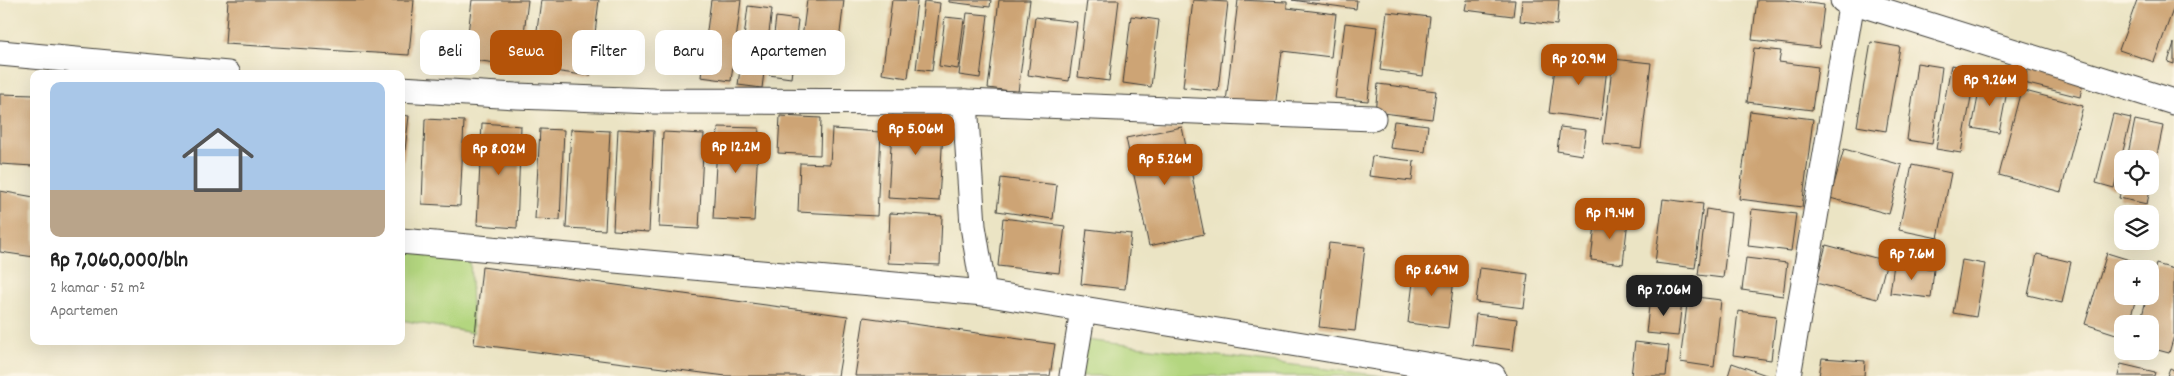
<!DOCTYPE html>
<html lang="id">
<head>
<meta charset="utf-8">
<style>
	:root { --surface:#fff; --page:#f2f2f2; --text:#222; --muted:#767676; --line:#e0e0e0; --accent:#b45309 }
	body { margin:0; font-family:Dekko,sans-serif; background:var(--page); color:var(--text); height:100vh; display:flex; flex-direction:column; font-size:19px; white-space:nowrap }
	* { box-sizing:border-box; margin:0 }
	p { font-size:16px; color:var(--muted) }
	.icon { flex:none; width:28px; height:28px; fill:none; stroke:currentColor; stroke-width:2; stroke-linecap:round; stroke-linejoin:round }
	.map { position:relative; flex:1; overflow:hidden }
	.details { position:absolute; left:30px; top:70px; width:375px; height:275px; display:flex; flex-direction:column; background:var(--surface); border-radius:10px; box-shadow:0 5px 20px #0002 }
	.details>* { flex:none }
	.banner { position:absolute; left:420px; top:30px; width:475px; height:45px; display:flex; gap:10px }
	.tools { position:absolute; left:2114px; top:150px; display:grid; gap:10px }
	.tools a { display:grid; place-items:center; width:45px; height:45px; border-radius:10px; background:var(--surface); box-shadow:0 5px 20px #0002; font-size:25px }
	.price { position:absolute; translate:-50% -42px; padding:0 11px; border-radius:10px; background:var(--accent); color:#fff; font-size:16px; line-height:32px; filter:drop-shadow(0 1px 2px #0008) }
	.price::after { content:''; position:absolute; left:50%; top:30px; width:15px; height:11px; margin-left:-8px; background:inherit; clip-path:polygon(0 0,100% 0,50% 100%) }
	.price.selected { background:#222; color:#fff }
	ul { padding:0; list-style:none }
	li { display:grid; align-content:center; gap:10px; height:265px; padding:0 20px }
	li+li { border-top:1px solid var(--line) }
	li span { display:grid; place-items:center; height:155px; border-radius:10px; color:#555 }
	li>.icon { margin-inline-start:auto }
	span .icon { width:90px; height:90px; fill:#fffc; stroke-width:1 }
	li b { font-size:21px }
	.tag { padding:0 18px; border-radius:10px; background:var(--surface); box-shadow:0 5px 20px #0002; font-size:18px; line-height:45px }
	.tag.selected { background:var(--accent); color:#fff }
	.map>svg:first-child { display:block }
</style>
</head>
<body>
<div class="map">
<svg width="2174" height="376" viewBox="0 0 2174 376">
	<rect width="100%" height="100%" fill="#fcf5e5"/>
	<filter id="ink" filterUnits="userSpaceOnUse"><feTurbulence type="fractalNoise" baseFrequency=".02" numOctaves="2"/><feDisplacementMap in="SourceGraphic" scale="10" xChannelSelector="R" yChannelSelector="G"/><feConvolveMatrix kernelMatrix="1 2 1 2 8 2 1 2 1" color-interpolation-filters="sRGB"/></filter>
	<filter id="wash" filterUnits="userSpaceOnUse"><feTurbulence type="fractalNoise" baseFrequency=".0096" numOctaves="4" result="noise"/><feDisplacementMap in="SourceGraphic" scale="20" xChannelSelector="R" yChannelSelector="G"/><feGaussianBlur stdDeviation="1.12" result="paint"/><feColorMatrix in="noise" values="0 0 0 0 0 0 0 0 0 0 0 0 0 0 0 0 0 1.4 0 .05"/><feComposite in="paint" operator="in"/></filter>
	<g filter="url(#wash)">
		<rect width="100%" height="100%" fill="#ebe4c4"/>
		<!-- green -->
		<g fill="#b3d67f" stroke="#68794e">
			<polygon points="401,247 470,255 473,333 401,320"/>
			<polygon points="1069,338 1385,376 1062,376"/>
		</g>
		<g id="blocks">
			<!-- building -->
			<g fill="#cda474">
				<polygon points="228,0 414,0 409,55 225,44"/>
				<polygon points="472,0 528,0 520,66 465,59"/>
				<polygon points="541,0 599,0 590,76 532,68"/>
				<polygon points="711,0 741,0 731,81 701,77"/>
				<polygon points="807,0 844,0 836,66 799,61"/>
				<polygon points="892,0 917,1 908,78 882,74"/>
				<polygon points="949,0 991,0 990,7 949,2"/>
				<polygon points="999,0 1030,0 1018,92 988,88"/>
				<polygon points="1087,0 1119,0 1109,81 1078,77"/>
				<polygon points="1193,0 1228,2 1218,91 1183,87"/>
				<polygon points="1238,0 1287,2 1287,8 1336,14 1331,57 1282,51 1275,108 1226,102"/>
				<polygon points="1292,0 1357,0 1356,9"/>
				<polygon points="1467,0 1515,0 1513,16 1465,10"/>
				<polygon points="1522,0 1559,0 1557,25 1520,21"/>
				<polygon points="1757,0 1785,0 1824,5 1819,48 1752,40"/>
				<polygon points="2137,0 2174,0 2174,7 2154,62 2119,50"/>
				<polygon points="924,1 940,3 932,71 916,69"/>
				<polygon points="748,6 772,9 762,88 738,85"/>
				<polygon points="1387,12 1430,17 1423,76 1380,70"/>
				<polygon points="967,13 988,15 980,78 959,75"/>
				<polygon points="1131,16 1159,20 1151,87 1123,83"/>
				<polygon points="776,17 798,20 791,78 769,75"/>
				<polygon points="945,17 964,19 958,69 939,66"/>
				<polygon points="1035,17 1077,22 1069,81 1028,75"/>
				<polygon points="1345,23 1377,27 1368,101 1335,98"/>
				<polygon points="1871,42 1900,47 1886,131 1857,126"/>
				<polygon points="2174,43 2174,64 2168,62"/>
				<polygon points="1754,48 1781,51 1779,62 1818,67 1812,110 1747,102"/>
				<polygon points="1557,53 1608,59 1601,120 1549,113"/>
				<polygon points="1613,59 1651,63 1641,148 1603,144"/>
				<polygon points="1917,63 1942,67 1932,144 1907,140"/>
				<polygon points="2029,64 2084,78 2080,97 2024,83"/>
				<polygon points="1951,65 1976,69 1961,153 1936,149"/>
				<polygon points="1981,81 2008,86 1999,133 1972,128"/>
				<polygon points="1378,84 1436,91 1432,119 1375,112"/>
				<polygon points="2021,90 2083,106 2061,192 1999,175"/>
				<polygon points="0,94 34,95 33,166 0,164"/>
				<polygon points="893,111 944,114 939,201 888,198"/>
				<polygon points="1750,111 1813,119 1802,207 1739,199"/>
				<polygon points="2113,114 2131,118 2114,188 2096,183"/>
				<polygon points="401,115 409,116 402,175 401,175"/>
				<polygon points="780,116 821,118 820,155 778,153"/>
				<polygon points="425,119 464,121 460,206 422,204"/>
				<polygon points="2135,120 2163,126 2147,204 2119,198 2122,186 2150,186 2150,159 2127,159"/>
				<polygon points="1394,121 1428,125 1425,152 1390,148"/>
				<polygon points="482,123 521,126 517,228 477,225"/>
				<polygon points="718,127 759,128 754,221 713,219"/>
				<polygon points="1182,127 1204,234 1149,246 1126,138"/>
				<polygon points="1560,127 1586,130 1582,155 1557,151"/>
				<polygon points="540,129 564,130 560,220 535,219"/>
				<polygon points="571,129 610,131 605,230 566,228"/>
				<polygon points="618,129 654,131 649,232 613,230"/>
				<polygon points="832,129 881,132 877,216 798,212 800,163 830,164"/>
				<polygon points="663,132 704,134 699,229 659,227"/>
				<polygon points="1844,149 1902,165 1889,214 1830,198"/>
				<polygon points="1372,156 1414,161 1412,181 1369,176"/>
				<polygon points="1912,165 1951,173 1938,238 1899,230"/>
				<polygon points="1001,178 1057,185 1053,219 997,211"/>
				<polygon points="0,191 34,197 34,257 0,252"/>
				<polygon points="1663,199 1703,204 1695,268 1655,263"/>
				<polygon points="1706,209 1731,213 1723,278 1698,275"/>
				<polygon points="1752,209 1796,214 1791,251 1748,246"/>
				<polygon points="890,213 942,216 940,265 888,263"/>
				<polygon points="1596,216 1628,220 1623,264 1591,260"/>
				<polygon points="1003,218 1065,226 1059,273 998,266"/>
				<polygon points="1087,229 1131,234 1125,289 1081,284"/>
				<polygon points="1329,243 1365,247 1355,331 1319,327"/>
				<polygon points="1826,245 1887,261 1877,299 1816,283"/>
				<polygon points="2107,253 2146,265 2145,269 2122,269 2122,296 2137,296 2128,324 2122,324 2122,336 2085,324"/>
				<polygon points="2037,254 2071,262 2062,303 2028,295"/>
				<polygon points="1746,258 1787,263 1783,296 1742,290"/>
				<polygon points="1962,260 1985,264 1976,317 1953,313"/>
				<polygon points="1894,264 1934,269 1931,298 1890,293"/>
				<polygon points="2156,264 2174,269 2174,336 2169,353 2150,348 2150,324 2140,324 2147,296 2150,296 2150,287"/>
				<polygon points="1415,266 1455,271 1448,328 1408,323"/>
				<polygon points="482,267 848,316 838,376 726,376 474,344"/>
				<polygon points="1480,268 1528,274 1524,308 1476,302"/>
				<polygon points="1688,296 1721,300 1714,367 1680,362"/>
				<polygon points="1650,297 1682,301 1678,336 1646,333"/>
				<polygon points="1738,311 1776,316 1771,360 1733,355"/>
				<polygon points="1476,314 1517,319 1513,350 1472,345"/>
				<polygon points="864,317 1055,344 1050,376 855,376"/>
				<polygon points="1635,342 1669,346 1666,376 1631,376"/>
				<polygon points="1822,358 1865,361 1864,376 1819,376"/>
				<polygon points="1732,363 1769,376 1728,376"/>
				<polygon points="2121,364 2155,372 2154,376 2118,376"/>
				<polygon points="2170,368 2174,370 2174,376 2167,376"/>
			</g>
		</g>
	</g>
	<g filter="url(#ink)">
		<use href="#blocks" fill-opacity="0" stroke="#3b3a35" stroke-width="1"/>
		<g fill="none" stroke-linecap="round" stroke-linejoin="round">
			<!-- minor casing -->
			<g stroke="#3b3a35" stroke-width="27">
				<g id="minor">
					<polyline points="1843,0 1852,1 2174,102"/>
					<polyline points="0,53 228,74"/>
					<polyline points="401,89 516,96 654,101 965,102 1373,118"/>
					<polyline points="965,102 973,226 984,293"/>
					<polyline points="401,241 984,293 1493,376"/>
					<polyline points="1072,376 1083,310"/>
					<polyline points="1788,376 1852,1"/>
				</g>
			</g>
			<!-- minor -->
			<use href="#minor" stroke="#fff" stroke-width="25"/>
		</g>
	</g>
</svg>
<div class="tools">
<a><svg class="icon" aria-label="locate" viewBox="0 0 24 24"><circle cx="12" cy="12" r="6"/><path d="M12 2v4M12 18v4M2 12h4M18 12h4"/></svg></a>
<a><svg class="icon" aria-label="layers" viewBox="0 0 24 24"><path d="M12 4l9 5-9 5-9-5zM3 14l9 5 9-5"/></svg></a>
<a>+</a>
<a>−</a>
</div>
<b class="price" style="left:1579px;top:86px">Rp 20.9M</b>
<b class="price" style="left:1990px;top:107px">Rp 9.26M</b>
<b class="price" style="left:916px;top:156px">Rp 5.06M</b>
<b class="price" style="left:736px;top:174px">Rp 12.2M</b>
<b class="price" style="left:499px;top:176px">Rp 8.02M</b>
<b class="price" style="left:1165px;top:186px">Rp 5.26M</b>
<b class="price" style="left:1610px;top:240px">Rp 19.4M</b>
<b class="price" style="left:1912px;top:281px">Rp 7.6M</b>
<b class="price" style="left:1432px;top:297px">Rp 8.69M</b>
<b class="price selected" style="left:1664px;top:317px">Rp 7.06M</b>
<div class="banner">
<a class="tag">Beli</a>
<a class="tag selected">Sewa</a>
<a class="tag">Filter</a>
<a class="tag">Baru</a>
<a class="tag">Apartemen</a>
</div>
<section class="details">
<ul>
<li><span style="background:linear-gradient(#a9c7e8 70%,#b9a48a 0)"><svg class="icon" aria-label="home" viewBox="0 0 24 24"><path d="M3 11l9-7 9 7M6 9v11h12V9"/></svg></span><div><b>Rp 7,060,000/bln</b><p>2 kamar · 52 m²</p><p>Apartemen</p></div></li>
</ul>
</section>
</div>
</body>
</html>
